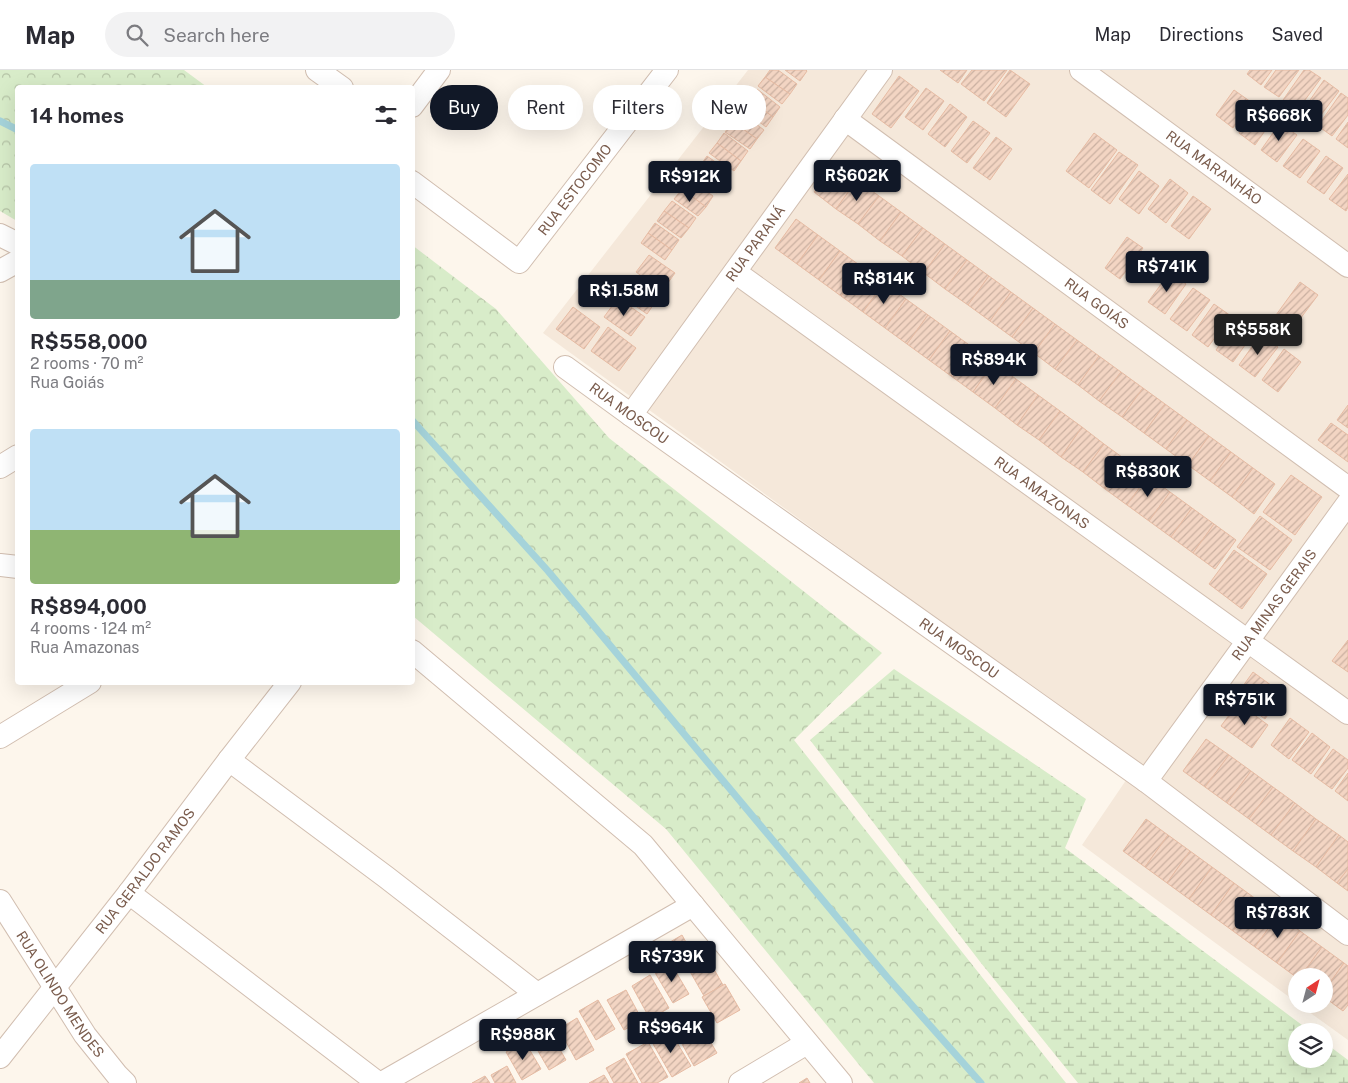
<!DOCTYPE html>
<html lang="en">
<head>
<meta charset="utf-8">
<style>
	:root { --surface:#fff; --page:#f2f2f3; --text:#2b2b33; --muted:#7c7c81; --line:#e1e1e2; --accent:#111827 }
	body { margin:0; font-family:"Public Sans",sans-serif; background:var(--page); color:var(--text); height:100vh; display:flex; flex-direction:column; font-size:19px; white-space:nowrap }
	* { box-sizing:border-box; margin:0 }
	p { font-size:16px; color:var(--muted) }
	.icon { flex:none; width:28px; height:28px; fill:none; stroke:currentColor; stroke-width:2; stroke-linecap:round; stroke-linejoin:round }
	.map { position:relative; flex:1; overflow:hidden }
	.drawer { position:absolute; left:15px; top:15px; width:400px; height:600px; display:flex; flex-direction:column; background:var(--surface); border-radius:5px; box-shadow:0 5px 20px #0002 }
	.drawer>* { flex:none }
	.banner { position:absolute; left:430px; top:15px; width:475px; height:45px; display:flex; gap:10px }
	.needle { width:32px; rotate:36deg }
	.buttons { position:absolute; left:1288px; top:898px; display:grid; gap:10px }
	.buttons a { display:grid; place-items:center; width:45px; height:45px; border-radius:50%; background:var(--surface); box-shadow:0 5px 20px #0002; font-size:25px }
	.price { position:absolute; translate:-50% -42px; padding:0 11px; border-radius:5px; background:var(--accent); color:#fff; font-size:16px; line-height:32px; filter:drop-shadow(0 1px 2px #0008) }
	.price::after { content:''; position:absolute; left:50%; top:30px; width:15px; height:11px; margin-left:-8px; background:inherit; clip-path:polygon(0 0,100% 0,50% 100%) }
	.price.on { background:#222; color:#fff }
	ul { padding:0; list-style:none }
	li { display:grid; align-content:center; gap:10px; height:265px; padding:0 15px }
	li span { display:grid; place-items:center; height:155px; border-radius:5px; color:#555 }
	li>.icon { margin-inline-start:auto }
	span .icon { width:90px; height:90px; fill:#fffc; stroke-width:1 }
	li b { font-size:21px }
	h2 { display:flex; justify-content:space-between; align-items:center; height:60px; padding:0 15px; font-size:21px }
	.chip { padding:0 18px; border-radius:22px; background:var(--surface); box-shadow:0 5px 20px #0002; font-size:18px; line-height:45px }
	.chip.on { background:var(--accent); color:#fff }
	header { display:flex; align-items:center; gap:30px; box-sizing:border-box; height:70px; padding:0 25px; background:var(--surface); border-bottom:1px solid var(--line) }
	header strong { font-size:24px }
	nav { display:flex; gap:28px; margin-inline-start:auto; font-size:18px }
	.search { width:350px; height:45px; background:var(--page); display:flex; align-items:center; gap:12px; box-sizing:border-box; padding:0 18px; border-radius:28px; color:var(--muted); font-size:19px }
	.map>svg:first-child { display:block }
</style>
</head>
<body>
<header>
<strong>Map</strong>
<div class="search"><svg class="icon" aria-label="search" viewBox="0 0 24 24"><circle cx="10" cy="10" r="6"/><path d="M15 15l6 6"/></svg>Search here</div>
<nav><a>Map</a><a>Directions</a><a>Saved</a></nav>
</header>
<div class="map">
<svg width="1348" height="1013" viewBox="0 0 1348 1013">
	<defs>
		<pattern id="forest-crowns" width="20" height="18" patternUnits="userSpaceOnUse" patternTransform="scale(1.25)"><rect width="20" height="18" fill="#d8ecc9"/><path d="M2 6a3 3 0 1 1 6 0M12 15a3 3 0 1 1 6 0" fill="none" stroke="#b4c2a5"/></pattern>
		<pattern id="wetland-marsh" width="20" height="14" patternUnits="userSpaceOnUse" patternTransform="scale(1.25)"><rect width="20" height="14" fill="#d8ecc9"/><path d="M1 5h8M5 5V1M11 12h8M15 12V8" fill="none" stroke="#b4c2a5"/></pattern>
		<pattern id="building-hatch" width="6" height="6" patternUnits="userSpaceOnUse" patternTransform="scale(1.25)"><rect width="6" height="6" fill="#f3d5c3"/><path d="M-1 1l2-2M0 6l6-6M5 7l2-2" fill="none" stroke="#cab0a1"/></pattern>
	</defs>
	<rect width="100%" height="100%" fill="#fdf6ec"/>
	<!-- residential -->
	<polygon fill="#f5e8da" points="748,0 1348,0 1348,970 1298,934 1324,934 1324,906 1296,906 1296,932 1082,775 1137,694 543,263"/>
	<!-- forest -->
	<g fill="url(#forest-crowns)">
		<polygon points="0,0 184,0 207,17 18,18 17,151 0,141"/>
		<polygon points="412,175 496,239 609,368 882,583 794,670 1066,1013 874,1013 666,759 413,546"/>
	</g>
	<!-- wetland -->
	<polygon fill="url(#wetland-marsh)" points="894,599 1086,729 1065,778 1310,961 1296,961 1296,989 1324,989 1324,972 1348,990 1348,1013 1078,1013 981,893 810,670"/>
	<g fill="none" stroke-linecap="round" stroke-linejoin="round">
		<!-- stream -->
		<g stroke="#a5d3da" stroke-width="7">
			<polyline points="0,51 18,60"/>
			<polyline points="412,350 548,501 887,907 981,1013"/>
		</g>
	</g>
	<!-- building -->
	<g fill="url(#building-hatch)" stroke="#e6bba3">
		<polygon points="770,0 778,0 797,14 790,24 765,7"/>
		<polygon points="785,0 806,0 807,1 800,11"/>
		<polygon points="940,0 967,0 958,13"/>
		<polygon points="972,0 1007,0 984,31 961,14"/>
		<polygon points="1010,0 1030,14 1006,47 987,33"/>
		<polygon points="1250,0 1272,0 1261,15 1247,4"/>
		<polygon points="1276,0 1299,0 1279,27 1264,17"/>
		<polygon points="1304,0 1309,0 1321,8 1297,41 1283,30"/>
		<polygon points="899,6 919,21 891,58 872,44"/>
		<polygon points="765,7 790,24 782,34 758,16"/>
		<polygon points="1324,10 1339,21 1315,53 1301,43"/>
		<polygon points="926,18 944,31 923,60 905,47"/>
		<polygon points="757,19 780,37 773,47 749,29"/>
		<polygon points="1234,20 1251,32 1233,58 1216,45"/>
		<polygon points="1341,23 1348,28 1348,45 1332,66 1318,56"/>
		<polygon points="749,29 773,47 766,57 742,39"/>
		<polygon points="950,34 967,47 945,77 928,64"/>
		<polygon points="1258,36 1274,48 1255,75 1239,63"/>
		<polygon points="740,42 764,60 757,69 733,52"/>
		<polygon points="973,51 990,63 967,93 951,81"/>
		<polygon points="733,52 757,69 750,79 725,62"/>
		<polygon points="1348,52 1348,78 1336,69"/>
		<polygon points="1280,53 1297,65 1277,92 1261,80"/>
		<polygon points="724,63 748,81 741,91 717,73"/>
		<polygon points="1094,63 1117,80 1089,118 1066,101"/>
		<polygon points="996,67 1012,79 990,110 973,98"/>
		<polygon points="1303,69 1320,81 1300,108 1283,96"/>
		<polygon points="717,73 741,91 734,101 709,83"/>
		<polygon points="1119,82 1138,95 1110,134 1091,120"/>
		<polygon points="707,86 731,103 724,113 700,96"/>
		<polygon points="1326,86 1343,98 1324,124 1307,112"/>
		<polygon points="835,94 857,110 836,139 814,122"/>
		<polygon points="700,96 724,113 717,123 693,105"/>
		<polygon points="1139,101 1159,116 1139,144 1119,129"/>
		<polygon points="1348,104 1348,137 1346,141 1329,129"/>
		<polygon points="689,109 713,126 706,137 682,119"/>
		<polygon points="1170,109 1188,123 1166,153 1148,139"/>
		<polygon points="857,110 879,126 858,154 836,139"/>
		<polygon points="682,119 706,137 698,146 674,129"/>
		<polygon points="879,126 901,142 880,171 858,154"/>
		<polygon points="1193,126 1211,139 1189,169 1171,156"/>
		<polygon points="672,131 696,148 689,158 664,141"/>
		<polygon points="664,141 689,158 681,168 657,151"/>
		<polygon points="901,142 923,158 902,186 880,171"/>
		<polygon points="796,149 818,165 797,194 775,178"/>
		<polygon points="655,153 679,170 672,180 648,163"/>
		<polygon points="923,158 945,174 924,203 902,186"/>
		<polygon points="648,163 672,180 665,190 641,173"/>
		<polygon points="818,165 840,181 819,210 797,194"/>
		<polygon points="1127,167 1143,178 1120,209 1105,198"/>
		<polygon points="945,174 967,190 945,219 924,203"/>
		<polygon points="840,181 862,197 841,226 819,210"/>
		<polygon points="649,185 675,203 662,221 636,202"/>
		<polygon points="967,190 989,206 968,235 945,219"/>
		<polygon points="862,197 884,213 863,242 841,226"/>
		<polygon points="1170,202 1186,214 1165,244 1148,232"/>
		<polygon points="634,206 660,225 647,244 620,225"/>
		<polygon points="989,206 1011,222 990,251 968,235"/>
		<polygon points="1300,212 1318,225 1294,257 1276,245"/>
		<polygon points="884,213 906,229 885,258 863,242"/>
		<polygon points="1193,218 1210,230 1187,261 1170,249"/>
		<polygon points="1011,222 1033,238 1012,267 990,251"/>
		<polygon points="618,228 645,247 631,266 604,247"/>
		<polygon points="906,229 928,245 907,274 885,258"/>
		<polygon points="1214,234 1231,246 1208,277 1192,265"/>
		<polygon points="573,237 600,257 584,279 556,259"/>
		<polygon points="1033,238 1055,254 1034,283 1012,267"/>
		<polygon points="928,245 950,261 929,290 907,274"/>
		<polygon points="1238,249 1255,261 1233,292 1216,280"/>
		<polygon points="1055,254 1077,270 1055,299 1034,283"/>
		<polygon points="608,257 636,278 619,301 591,281"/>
		<polygon points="950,261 972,277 951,306 929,290"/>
		<polygon points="1261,264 1278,277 1255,307 1239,295"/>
		<polygon points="1077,270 1099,286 1078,315 1055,299"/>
		<polygon points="972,277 994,293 973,322 951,306"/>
		<polygon points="1284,279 1301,292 1278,322 1262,310"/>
		<polygon points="1099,286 1121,302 1099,331 1078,315"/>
		<polygon points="994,293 1016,309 995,338 973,322"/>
		<polygon points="1121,302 1143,318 1122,347 1099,331"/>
		<polygon points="1016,309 1038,325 1017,355 995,338"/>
		<polygon points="1143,318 1165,334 1144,363 1122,347"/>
		<polygon points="1038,325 1060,341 1039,370 1017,355"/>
		<polygon points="1165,334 1187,350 1166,379 1144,363"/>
		<polygon points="1348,335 1348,358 1337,350"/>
		<polygon points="1060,341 1082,357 1061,387 1039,370"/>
		<polygon points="1187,350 1209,366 1188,395 1166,379"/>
		<polygon points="1331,353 1348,365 1348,392 1318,370"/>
		<polygon points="1082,357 1104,374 1083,402 1061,387"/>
		<polygon points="1209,366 1231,382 1210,411 1188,395"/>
		<polygon points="1104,374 1126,390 1105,419 1083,402"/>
		<polygon points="1231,382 1253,398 1232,427 1210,411"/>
		<polygon points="1126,390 1148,406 1127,435 1105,419"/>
		<polygon points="1253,398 1275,414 1254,444 1232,427"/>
		<polygon points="1291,405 1322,427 1295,465 1263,442"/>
		<polygon points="1148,406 1170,422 1149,451 1127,435"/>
		<polygon points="1170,422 1192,438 1171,467 1149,451"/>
		<polygon points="1192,438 1214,454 1193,483 1171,467"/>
		<polygon points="1260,446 1292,470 1270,500 1237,477"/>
		<polygon points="1214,454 1236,470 1215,499 1193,483"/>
		<polygon points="1234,480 1267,504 1242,539 1209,514"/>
		<polygon points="1348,570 1348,602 1332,591"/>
		<polygon points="1253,602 1283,624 1265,649 1235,627"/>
		<polygon points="1238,633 1268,655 1252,678 1221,656"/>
		<polygon points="1290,648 1309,662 1289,689 1271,675"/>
		<polygon points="1312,663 1330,677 1311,704 1292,690"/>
		<polygon points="1206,669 1229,685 1205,717 1183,701"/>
		<polygon points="1333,679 1348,690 1348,698 1332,719 1314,706"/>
		<polygon points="1229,685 1251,701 1227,733 1205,717"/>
		<polygon points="1251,701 1273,717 1249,749 1227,733"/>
		<polygon points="1348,703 1348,731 1335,721"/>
		<polygon points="1273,717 1295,733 1271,765 1249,749"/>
		<polygon points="1295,733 1316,749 1293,781 1271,765"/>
		<polygon points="1146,749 1168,765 1145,797 1123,781"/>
		<polygon points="1316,749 1339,765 1316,797 1293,781"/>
		<polygon points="1168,765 1190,781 1167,813 1145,797"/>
		<polygon points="1339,765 1348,772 1348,799 1337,813 1316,797"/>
		<polygon points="1190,781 1212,797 1189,829 1167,813"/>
		<polygon points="1212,797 1234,813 1211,845 1189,829"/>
		<polygon points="1348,799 1348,821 1337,813"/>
		<polygon points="1234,813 1256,829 1233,861 1211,845"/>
		<polygon points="1256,829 1278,845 1255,877 1233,861"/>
		<polygon points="1278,845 1300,861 1277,893 1255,877"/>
		<polygon points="1300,861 1322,877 1301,906 1296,907 1277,893"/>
		<polygon points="682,865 697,892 680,902 665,875"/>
		<polygon points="1322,877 1344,893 1324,921 1324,906 1301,906"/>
		<polygon points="707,887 723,915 704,926 688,898"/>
		<polygon points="670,892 689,924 673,933 654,901"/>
		<polygon points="1344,893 1348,896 1348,935 1343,941 1324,927 1324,921"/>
		<polygon points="650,905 669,938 650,949 632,916"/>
		<polygon points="725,914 740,940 717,953 702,927"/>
		<polygon points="626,920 642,950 624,960 607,930"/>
		<polygon points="598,930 615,959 596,970 579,941"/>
		<polygon points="577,948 594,980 576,990 559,959"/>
		<polygon points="697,949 717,983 694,996 675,961"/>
		<polygon points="670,961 691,996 672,1007 652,972"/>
		<polygon points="551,964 566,990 549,1000 534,974"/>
		<polygon points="525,972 541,999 522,1010 506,982"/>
		<polygon points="648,972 668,1007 657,1013 642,1013 626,984"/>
		<polygon points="624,988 638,1013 614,1013 606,998"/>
		<polygon points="507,996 516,1013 495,1013 491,1005"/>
		<polygon points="604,1005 609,1013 589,1013"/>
		<polygon points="485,1006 490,1013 472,1013"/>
		<polygon points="807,1008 810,1013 799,1013"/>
	</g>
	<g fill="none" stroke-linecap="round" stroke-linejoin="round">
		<!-- minor casing -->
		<g stroke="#d1beb0" stroke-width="24">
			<g id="minor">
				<polyline points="317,0 342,18"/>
				<path id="s1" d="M 1081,0 L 1348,196"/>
				<polyline points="412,36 439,0"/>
				<path id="s2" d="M 845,49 L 1348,418"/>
				<path id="s3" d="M 412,112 L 519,192 L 667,0"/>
				<polyline points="0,165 18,174"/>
				<polyline points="0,201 18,191"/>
				<path id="s4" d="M 735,202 L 1348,643"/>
				<path id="s5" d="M 565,297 L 631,345 L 1146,711 L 1348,864"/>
				<path id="s6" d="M 631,345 L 881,0"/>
				<polyline points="0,397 18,386"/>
				<polyline points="0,495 18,497"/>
				<polyline points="412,581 643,775 841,1013"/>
				<polyline points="0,667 90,612"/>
				<polyline points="229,690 386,807 537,924"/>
				<path id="s7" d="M 1146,711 L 1348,433"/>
				<polyline points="129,823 378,1013"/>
				<path id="s8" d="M 0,831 L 85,965 L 117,1005 L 125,1013"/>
				<path id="s9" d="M 0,987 L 129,823 L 229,690 L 290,612"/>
				<polyline points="382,1013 693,835"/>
				<polyline points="740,1013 807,973"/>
			</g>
		</g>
		<!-- minor -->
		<use href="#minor" stroke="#fff" stroke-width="22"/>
	</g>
	<g text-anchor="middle" stroke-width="4.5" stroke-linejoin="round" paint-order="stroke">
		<!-- street labels -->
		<g font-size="14" fill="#7a5c4d" stroke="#fffaf3">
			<text dy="5" stroke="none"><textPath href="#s1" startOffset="165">RUA MARANHÃO</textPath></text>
			<text dy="5" stroke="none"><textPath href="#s3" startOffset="225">RUA ESTOCOMO</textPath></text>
			<text dy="5" stroke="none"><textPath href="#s6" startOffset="212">RUA PARANÁ</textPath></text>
			<text dy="5" stroke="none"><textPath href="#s2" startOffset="312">RUA GOIÁS</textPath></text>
			<text dy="5" stroke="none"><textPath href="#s5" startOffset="79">RUA MOSCOU</textPath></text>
			<text dy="5" stroke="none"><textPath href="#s4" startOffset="378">RUA AMAZONAS</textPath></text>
			<text dy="5" stroke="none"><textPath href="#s7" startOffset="218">RUA MINAS GERAIS</textPath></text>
			<text dy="5" stroke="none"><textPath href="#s5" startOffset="484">RUA MOSCOU</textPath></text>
			<text dy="5" stroke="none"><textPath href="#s9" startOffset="236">RUA GERALDO RAMOS</textPath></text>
			<text dy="5" stroke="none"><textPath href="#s8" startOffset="111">RUA OLINDO MENDES</textPath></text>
		</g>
	</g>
</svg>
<div class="buttons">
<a><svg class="needle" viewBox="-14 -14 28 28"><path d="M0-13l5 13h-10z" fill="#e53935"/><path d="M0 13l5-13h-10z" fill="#7c7c81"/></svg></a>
<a><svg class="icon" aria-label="layers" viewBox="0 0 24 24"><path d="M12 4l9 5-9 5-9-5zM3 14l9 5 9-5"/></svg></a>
</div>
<b class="price" style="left:1279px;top:72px">R$668K</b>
<b class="price" style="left:857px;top:132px">R$602K</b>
<b class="price" style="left:690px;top:133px">R$912K</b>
<b class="price" style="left:1167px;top:223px">R$741K</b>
<b class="price" style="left:884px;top:235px">R$814K</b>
<b class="price" style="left:624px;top:247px">R$1.58M</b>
<b class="price on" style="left:1258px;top:286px">R$558K</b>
<b class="price" style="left:994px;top:316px">R$894K</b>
<b class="price" style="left:1148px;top:428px">R$830K</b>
<b class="price" style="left:1245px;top:656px">R$751K</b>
<b class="price" style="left:1278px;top:869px">R$783K</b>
<b class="price" style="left:672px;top:913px">R$739K</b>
<b class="price" style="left:671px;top:984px">R$964K</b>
<b class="price" style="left:523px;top:991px">R$988K</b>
<div class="banner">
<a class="chip on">Buy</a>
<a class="chip">Rent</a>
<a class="chip">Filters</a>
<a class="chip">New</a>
</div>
<section class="drawer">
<h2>14 homes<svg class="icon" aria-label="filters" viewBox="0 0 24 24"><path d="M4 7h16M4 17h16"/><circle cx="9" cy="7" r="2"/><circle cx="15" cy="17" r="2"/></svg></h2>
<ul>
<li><span style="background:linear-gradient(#bfe0f5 75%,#7fa58c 0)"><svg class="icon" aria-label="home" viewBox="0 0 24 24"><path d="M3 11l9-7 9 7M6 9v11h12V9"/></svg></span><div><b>R$558,000</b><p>2 rooms · 70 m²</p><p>Rua Goiás</p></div></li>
<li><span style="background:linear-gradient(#bfe0f5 65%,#8fb573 0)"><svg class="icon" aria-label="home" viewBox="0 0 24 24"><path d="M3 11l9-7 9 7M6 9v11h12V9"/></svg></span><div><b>R$894,000</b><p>4 rooms · 124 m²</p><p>Rua Amazonas</p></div></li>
</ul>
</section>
</div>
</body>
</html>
